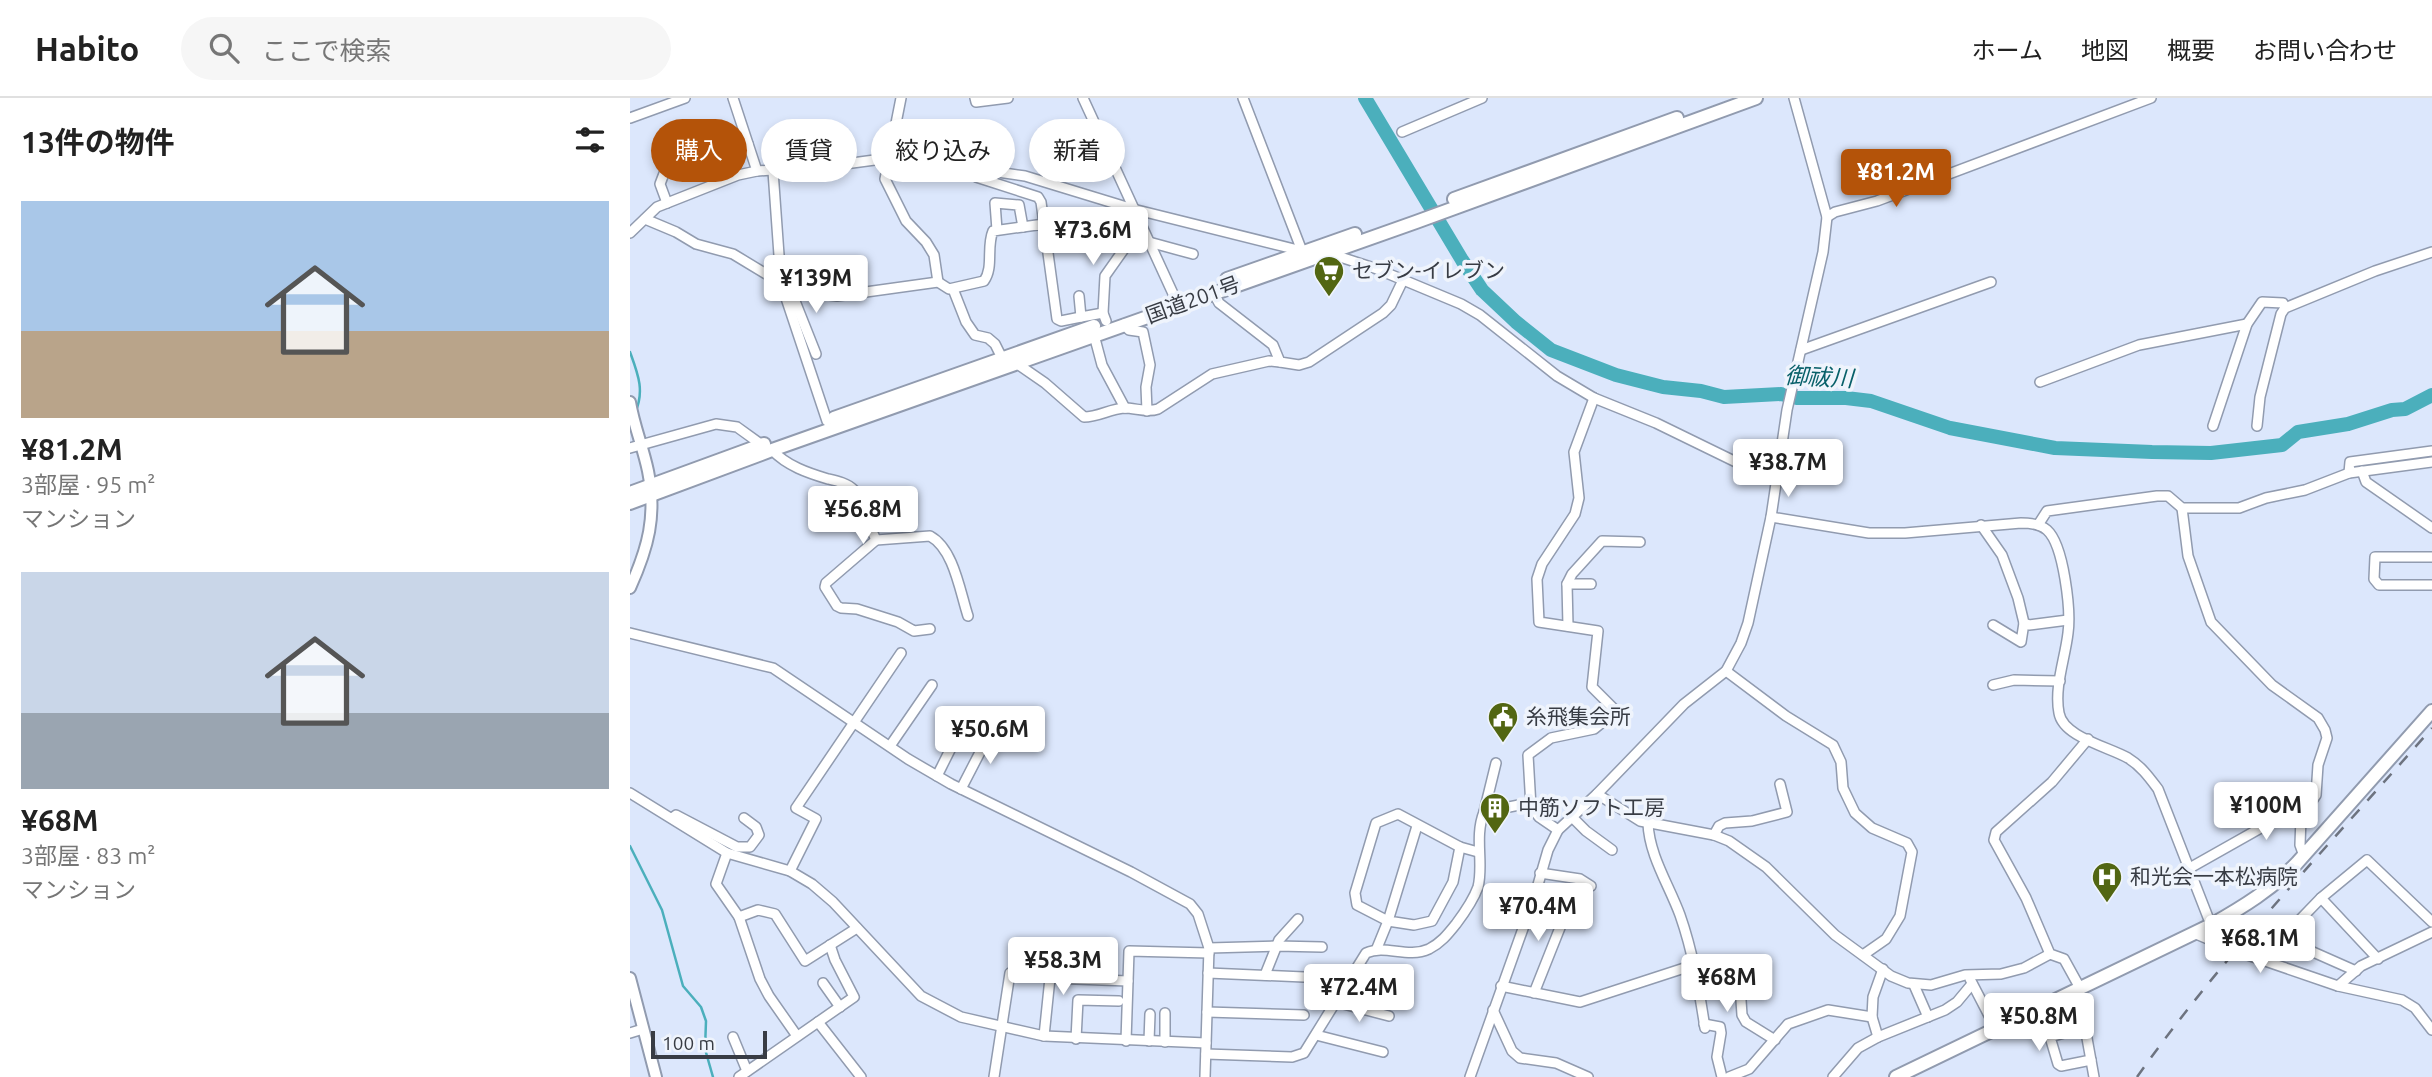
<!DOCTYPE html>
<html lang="ja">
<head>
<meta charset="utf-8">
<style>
	:root { --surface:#fff; --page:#f6f6f6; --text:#222; --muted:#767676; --line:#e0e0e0; --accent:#b45309 }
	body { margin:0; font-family:Ubuntu,"Noto Sans JP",sans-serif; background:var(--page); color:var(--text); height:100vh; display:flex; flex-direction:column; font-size:26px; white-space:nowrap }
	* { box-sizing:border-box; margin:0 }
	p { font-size:23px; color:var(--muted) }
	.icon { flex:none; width:38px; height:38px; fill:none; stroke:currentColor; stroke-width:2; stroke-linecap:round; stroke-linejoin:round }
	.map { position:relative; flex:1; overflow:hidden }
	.panel { display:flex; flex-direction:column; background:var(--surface); width:630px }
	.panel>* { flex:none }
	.top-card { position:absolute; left:21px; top:21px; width:665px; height:63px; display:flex; gap:14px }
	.scale { position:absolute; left:21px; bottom:18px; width:116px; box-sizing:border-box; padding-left:7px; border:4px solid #383c44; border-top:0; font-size:19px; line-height:24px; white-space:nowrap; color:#383c44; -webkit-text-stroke:5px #eff4fc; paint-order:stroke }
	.price { position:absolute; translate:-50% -60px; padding:0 16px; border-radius:7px; background:#fff; color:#222; font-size:23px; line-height:46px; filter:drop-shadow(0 2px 4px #0008) }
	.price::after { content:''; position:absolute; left:50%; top:42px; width:21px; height:16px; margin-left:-10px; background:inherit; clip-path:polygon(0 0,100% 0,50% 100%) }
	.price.selected { background:var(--accent); color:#fff }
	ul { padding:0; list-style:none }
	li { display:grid; align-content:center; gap:14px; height:371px; padding:0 21px }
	li span { display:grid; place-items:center; height:217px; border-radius:0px; color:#555 }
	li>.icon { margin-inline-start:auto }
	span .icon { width:126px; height:126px; fill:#fffc; stroke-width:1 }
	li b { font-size:30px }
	h2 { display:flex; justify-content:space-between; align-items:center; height:84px; padding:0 21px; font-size:30px }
	.chip { padding:0 24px; border-radius:32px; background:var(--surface); box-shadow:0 4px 10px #0003; font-size:24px; line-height:63px }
	.chip.selected { background:var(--accent); color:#fff }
	header { display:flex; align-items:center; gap:42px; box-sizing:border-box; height:98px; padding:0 35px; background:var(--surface); border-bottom:2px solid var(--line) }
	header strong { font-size:33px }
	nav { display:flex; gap:38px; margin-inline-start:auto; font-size:24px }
	.search { width:490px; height:63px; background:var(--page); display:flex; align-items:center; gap:18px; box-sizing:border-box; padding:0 24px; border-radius:38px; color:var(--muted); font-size:26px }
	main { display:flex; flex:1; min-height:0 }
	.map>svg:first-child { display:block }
</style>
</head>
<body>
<header>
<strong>Habito</strong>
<div class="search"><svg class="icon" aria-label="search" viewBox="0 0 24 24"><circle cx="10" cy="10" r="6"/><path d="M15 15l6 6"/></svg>ここで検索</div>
<nav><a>ホーム</a><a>地図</a><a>概要</a><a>お問い合わせ</a></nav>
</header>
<main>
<section class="panel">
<h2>13件の物件<svg class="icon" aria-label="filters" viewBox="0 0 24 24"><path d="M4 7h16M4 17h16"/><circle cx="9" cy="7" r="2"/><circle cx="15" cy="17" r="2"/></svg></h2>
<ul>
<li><span style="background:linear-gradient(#a9c7e8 60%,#b9a48a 0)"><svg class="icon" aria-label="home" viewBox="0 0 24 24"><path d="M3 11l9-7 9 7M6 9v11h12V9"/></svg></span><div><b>¥81.2M</b><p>3部屋 · 95 m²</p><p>マンション</p></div></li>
<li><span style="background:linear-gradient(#c9d6e8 65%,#9aa5b1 0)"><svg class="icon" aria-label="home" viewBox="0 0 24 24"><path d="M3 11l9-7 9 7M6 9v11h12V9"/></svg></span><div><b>¥68M</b><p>3部屋 · 83 m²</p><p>マンション</p></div></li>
</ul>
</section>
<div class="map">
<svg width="1802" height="979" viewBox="0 0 1802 979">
	<rect width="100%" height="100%" fill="#dce7fc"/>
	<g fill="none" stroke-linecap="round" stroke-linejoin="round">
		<!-- stream -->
		<g stroke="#4bafbc" stroke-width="2.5">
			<path d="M 0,254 C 8,276 15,293 5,315"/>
			<polyline points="0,748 32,812 53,888 71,909 76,923 75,951 83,979"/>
		</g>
		<!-- river -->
		<polyline stroke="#4bafbc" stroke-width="14" points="735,0 832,162 852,192 886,224 921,252 986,277 1033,289 1071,293 1094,299 1151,296 1167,300 1216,300 1241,303 1320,330 1425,350 1522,354 1581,355 1652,347 1668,334 1718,326 1762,312 1775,311 1802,297"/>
		<!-- minor casing -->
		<g stroke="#919baf" stroke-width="12">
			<g id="minor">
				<polyline points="103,0 127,73"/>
				<polyline points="271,0 255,81 276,123 296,144 304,157 308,184"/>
				<polyline points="345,0 346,4 378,0"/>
				<polyline points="453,0 545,200"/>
				<polyline points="613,0 672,153"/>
				<polyline points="0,20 55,0"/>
				<polyline points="772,34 852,0"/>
				<polyline points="344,71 346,79 408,99 411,104 414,126"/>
				<polyline points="143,73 151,185 197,323"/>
				<polyline points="37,105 30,86 43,52 57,54 76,60 118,46"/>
				<polyline points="1197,119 1205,114 1247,103 1521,0"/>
				<path d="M 15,121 L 46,134 L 66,146 L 103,156 L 151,185 L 175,194 L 207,198 L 308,184 L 319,191 L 354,183 C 364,169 356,149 363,133 L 414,126 L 427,221 L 431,223 L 451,219"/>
				<polyline points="367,132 365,105 389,107 393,129"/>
				<polyline points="0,135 27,109 108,77 127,73 200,68 252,61 261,66 282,70 319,67 395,78 503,111 672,153"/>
				<polyline points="519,144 563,156"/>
				<polyline points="698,155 747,171 831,206 850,217 927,278 964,300 1026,325 1106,364 1147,380"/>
				<polyline points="151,180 199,179"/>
				<polyline points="159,188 186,256"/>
				<polyline points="323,191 336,224 345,237 358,240 365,246 372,260"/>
				<polyline points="583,194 589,205 643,247 650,264 669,267 679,264 753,215 761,207 773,182"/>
				<polyline points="449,198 451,219 473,215"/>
				<polyline points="476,223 473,215 475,178 511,127"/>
				<polyline points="494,226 499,232 513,234 520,267 516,289 517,313"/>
				<polyline points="464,237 472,267 495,310"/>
				<polyline points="1171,252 1361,184"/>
				<path d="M 386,265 L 415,285 L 454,319 C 468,319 480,311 494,310 C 506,310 517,315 528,311 L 582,276 L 639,263 L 650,264"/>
				<polyline points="1410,284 1509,247 1617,226"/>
				<polyline points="1583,328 1617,226 1632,204 1653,205 1655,210"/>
				<polyline points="1627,328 1630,299 1651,216 1655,210 1745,173 1802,154"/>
				<polyline points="0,350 86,326 107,329 132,347"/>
				<path d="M 142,352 C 157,368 178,375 198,381 C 207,383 217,385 224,392 L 246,442 L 300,438 C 324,451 330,494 338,518"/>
				<polyline points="1732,373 1736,384 1802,430"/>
				<polyline points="1719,375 1720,364 1802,353"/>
				<polyline points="1552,410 1558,458 1581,524 1642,587 1688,620 1695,632 1697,640 1688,667 1686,697 1671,719 1670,747 1674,758"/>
				<path d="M 1141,419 L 1239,435 L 1275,435 L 1391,425 C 1400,425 1410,426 1417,432 C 1434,447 1441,513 1438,535 C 1435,561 1424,589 1429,615 C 1433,639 1479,649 1498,660 C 1511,668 1519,679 1528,691 L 1581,827"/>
				<polyline points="1351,427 1372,457 1388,500 1394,525 1399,527 1438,522"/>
				<polyline points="1408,427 1417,413 1527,398 1538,398 1552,410 1609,410 1636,400 1675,392 1719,375 1802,364"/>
				<polyline points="246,442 196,485 195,489 207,508 211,510 227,511 268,524 284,533 300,531"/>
				<polyline points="1802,459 1745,459 1744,481 1749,487 1802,487"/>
				<polyline points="937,486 961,486"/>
				<polyline points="1363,527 1391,544 1394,525"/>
				<polyline points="938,528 937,486 942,476 972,443 1010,444"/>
				<polyline points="0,535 143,570 278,661 321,686 501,774 560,806 568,816 579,850 575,979"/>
				<polyline points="1096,573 1156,618 1203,647 1211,664 1213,690 1225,715 1242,730 1277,745 1282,754 1270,818 1256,841 1233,857"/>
				<polyline points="1363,587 1384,582 1430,583"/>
				<polyline points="260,648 302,587"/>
				<polyline points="307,678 337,618"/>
				<polyline points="331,691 362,631"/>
				<polyline points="0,695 97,755 160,773 182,786 203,804 291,898 331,919 414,938 576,945"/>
				<polyline points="967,696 1010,723 1084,737 1099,743 1136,769 1205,837 1261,878 1278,885 1301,887 1335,877 1371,876 1394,870 1420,856"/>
				<polyline points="901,709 898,657 921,640 964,631 986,613 962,589 968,533 909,524 907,481 912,466 945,416 949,400 944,354 964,300"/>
				<polyline points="854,714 866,665"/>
				<polyline points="941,718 956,733 982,752"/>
				<polyline points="42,720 46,717 107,749 120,749 129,737 126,729 114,720"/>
				<path d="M 1018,725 C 1019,757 1039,787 1050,817 C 1063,854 1069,891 1075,930"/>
				<polyline points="787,728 758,823 784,827 802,823 823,784 830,749"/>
				<polyline points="1084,737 1089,728 1095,725 1122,723 1157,714 1150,686"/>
				<polyline points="97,755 86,786 109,819 128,812 145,816 175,863 227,830"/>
				<polyline points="1558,771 1659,714 1651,691"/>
				<polyline points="160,773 186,721 166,710 271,555"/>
				<polyline points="910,775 950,781 961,788"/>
				<polyline points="1691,800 1748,861"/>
				<polyline points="109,819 130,881 139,898 167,938"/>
				<polyline points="1564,835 1606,853 1708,888 1772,902 1785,910 1802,932"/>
				<polyline points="579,850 647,848 692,849"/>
				<polyline points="747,850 758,823 727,807 725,795 746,725 768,716 830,749 848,754"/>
				<polyline points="1726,873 1674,850 1659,833 1691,800 1737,762 1802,824"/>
				<polyline points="578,875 674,879"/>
				<polyline points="635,877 649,842 668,821"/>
				<polyline points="420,880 498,883"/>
				<polyline points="1340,881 1366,931"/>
				<polyline points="193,885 210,909"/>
				<polyline points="1284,887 1298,919"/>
				<polyline points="871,888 950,904 1076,863 1091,864 1110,888 1112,917 1116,924 1145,942"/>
				<polyline points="1708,888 1731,868 1802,834"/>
				<polyline points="1450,890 1434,861 1420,856 1396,800 1364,742 1366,734 1422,684 1458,641"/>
				<polyline points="1444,893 1453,918 1464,979"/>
				<polyline points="904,895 937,812 934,807 905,797"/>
				<polyline points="706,904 759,918"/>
				<polyline points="863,912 882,953 890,960 926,965 958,979"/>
				<polyline points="577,914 674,917"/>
				<polyline points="1242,919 1248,939 1315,912 1327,904 1342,886"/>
				<polyline points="188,924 231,979"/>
				<polyline points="1074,926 1090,929 1091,935 1087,959 1092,979"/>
				<polyline points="1455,929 1420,939 1428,966 1431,968 1461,962"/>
				<polyline points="0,935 13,931"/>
				<polyline points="686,937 753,954"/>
				<polyline points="414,938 420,880 429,855"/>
				<polyline points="103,939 117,973"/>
				<polyline points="446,941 448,902 489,903"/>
				<polyline points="496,943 499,853 579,855"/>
				<polyline points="519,943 520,916"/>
				<polyline points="535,944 535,915"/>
				<path d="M 576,956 L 662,959 L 674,955 L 736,855 C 756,846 777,861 799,851 C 811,845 818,836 826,826 C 835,814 843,803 848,789 C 854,766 844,739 854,714 L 889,707 L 901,709 L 909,719 L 928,732"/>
				<polyline points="109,979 224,899 205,862 200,847"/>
				<polyline points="364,979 380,875"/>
				<polyline points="840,979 905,797 918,752 928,732 967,696 1054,606 1096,573 1111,545 1118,525 1141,419 1157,312 1193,154 1197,119 1164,0"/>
				<polyline points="1099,979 1119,971 1158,926 1198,912 1242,919 1243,899 1253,871"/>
				<polyline points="1203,979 1228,950 1248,939"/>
			</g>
		</g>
		<!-- major casing -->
		<g stroke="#919baf" stroke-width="14">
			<g id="major">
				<path d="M 0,304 C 4,328 13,349 18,373 C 27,418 18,450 0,490"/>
				<polyline points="0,880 26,979"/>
			</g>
		</g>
		<!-- highway casing -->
		<g stroke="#919baf" stroke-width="16">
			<g id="highway">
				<polyline points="824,101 1047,20"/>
				<polyline points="597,181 725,136"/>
				<polyline points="204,320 464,228"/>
				<polyline points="0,395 134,346"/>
				<polyline points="0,405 142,352 786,124 1126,0"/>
				<path d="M 1266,979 L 1581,827 C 1613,809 1642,791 1667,765 L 1802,613"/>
			</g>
		</g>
		<!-- minor -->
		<use href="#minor" stroke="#fff" stroke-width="9"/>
		<!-- major -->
		<use href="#major" stroke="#fff" stroke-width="10"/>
		<!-- highway -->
		<use href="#highway" stroke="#fff" stroke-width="12"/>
		<!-- rail -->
		<path stroke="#6d737f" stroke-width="2.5" stroke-dasharray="12 12" stroke-linecap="butt" d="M 1507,979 C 1595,855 1702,744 1802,630"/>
	</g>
	<!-- icons -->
	<defs>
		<g id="supermarket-pin" transform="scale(1.575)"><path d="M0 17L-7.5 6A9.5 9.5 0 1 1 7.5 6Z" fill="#526612" stroke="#eff4fc"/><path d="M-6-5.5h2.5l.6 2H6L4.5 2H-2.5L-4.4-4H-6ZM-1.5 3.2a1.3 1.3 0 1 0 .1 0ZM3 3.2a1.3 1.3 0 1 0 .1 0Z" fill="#fff"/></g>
		<g id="civic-pin" transform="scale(1.575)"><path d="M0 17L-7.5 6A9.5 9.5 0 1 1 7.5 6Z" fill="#526612" stroke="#eff4fc"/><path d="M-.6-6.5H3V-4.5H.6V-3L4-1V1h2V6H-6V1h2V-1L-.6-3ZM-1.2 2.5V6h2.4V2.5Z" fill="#fff"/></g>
		<g id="building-pin" transform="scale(1.575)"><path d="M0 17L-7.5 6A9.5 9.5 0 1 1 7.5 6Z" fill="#526612" stroke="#eff4fc"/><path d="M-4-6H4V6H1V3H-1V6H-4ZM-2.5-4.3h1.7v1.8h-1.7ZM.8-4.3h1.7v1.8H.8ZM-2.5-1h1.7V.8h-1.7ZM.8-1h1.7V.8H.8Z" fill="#fff"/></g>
		<g id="hospital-pin" transform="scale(1.575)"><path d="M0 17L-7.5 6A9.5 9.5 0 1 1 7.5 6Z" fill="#526612" stroke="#eff4fc"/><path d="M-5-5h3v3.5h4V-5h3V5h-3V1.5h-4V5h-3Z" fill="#fff"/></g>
	</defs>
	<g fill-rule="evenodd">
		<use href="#supermarket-pin" x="699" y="173"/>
		<use href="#civic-pin" x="873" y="619"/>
		<use href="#building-pin" x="865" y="710"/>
		<use href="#hospital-pin" x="1477" y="779"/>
	</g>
	<g text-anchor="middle" stroke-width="7" stroke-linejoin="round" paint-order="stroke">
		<!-- poi labels -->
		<g font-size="21" fill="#383c44" stroke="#eff4fc" text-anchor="start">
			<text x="722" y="180">セブン-イレブン</text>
			<text x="896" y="626">糸飛集会所</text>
			<text x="888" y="717">中筋ソフト工房</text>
			<text x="1500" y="786">和光会一本松病院</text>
		</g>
		<!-- street labels -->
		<g font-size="21" fill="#383c44" stroke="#eff4fc">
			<text transform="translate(563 202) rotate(-20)" y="7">国道201号</text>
		</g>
		<!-- water labels -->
		<g font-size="23" font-style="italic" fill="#086069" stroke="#eff4fc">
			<text transform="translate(1189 279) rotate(3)" y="8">御祓川</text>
		</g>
	</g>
</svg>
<div class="scale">100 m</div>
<b class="price selected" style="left:1266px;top:111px">¥81.2M</b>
<b class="price" style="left:463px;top:169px">¥73.6M</b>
<b class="price" style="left:186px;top:217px">¥139M</b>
<b class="price" style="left:1158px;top:401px">¥38.7M</b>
<b class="price" style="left:233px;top:448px">¥56.8M</b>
<b class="price" style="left:360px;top:668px">¥50.6M</b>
<b class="price" style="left:1636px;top:744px">¥100M</b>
<b class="price" style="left:908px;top:845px">¥70.4M</b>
<b class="price" style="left:1630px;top:877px">¥68.1M</b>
<b class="price" style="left:433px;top:899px">¥58.3M</b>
<b class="price" style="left:1097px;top:916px">¥68M</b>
<b class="price" style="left:729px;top:926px">¥72.4M</b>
<b class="price" style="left:1409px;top:955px">¥50.8M</b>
<div class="top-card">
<a class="chip selected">購入</a>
<a class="chip">賃貸</a>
<a class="chip">絞り込み</a>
<a class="chip">新着</a>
</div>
</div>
</main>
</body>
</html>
